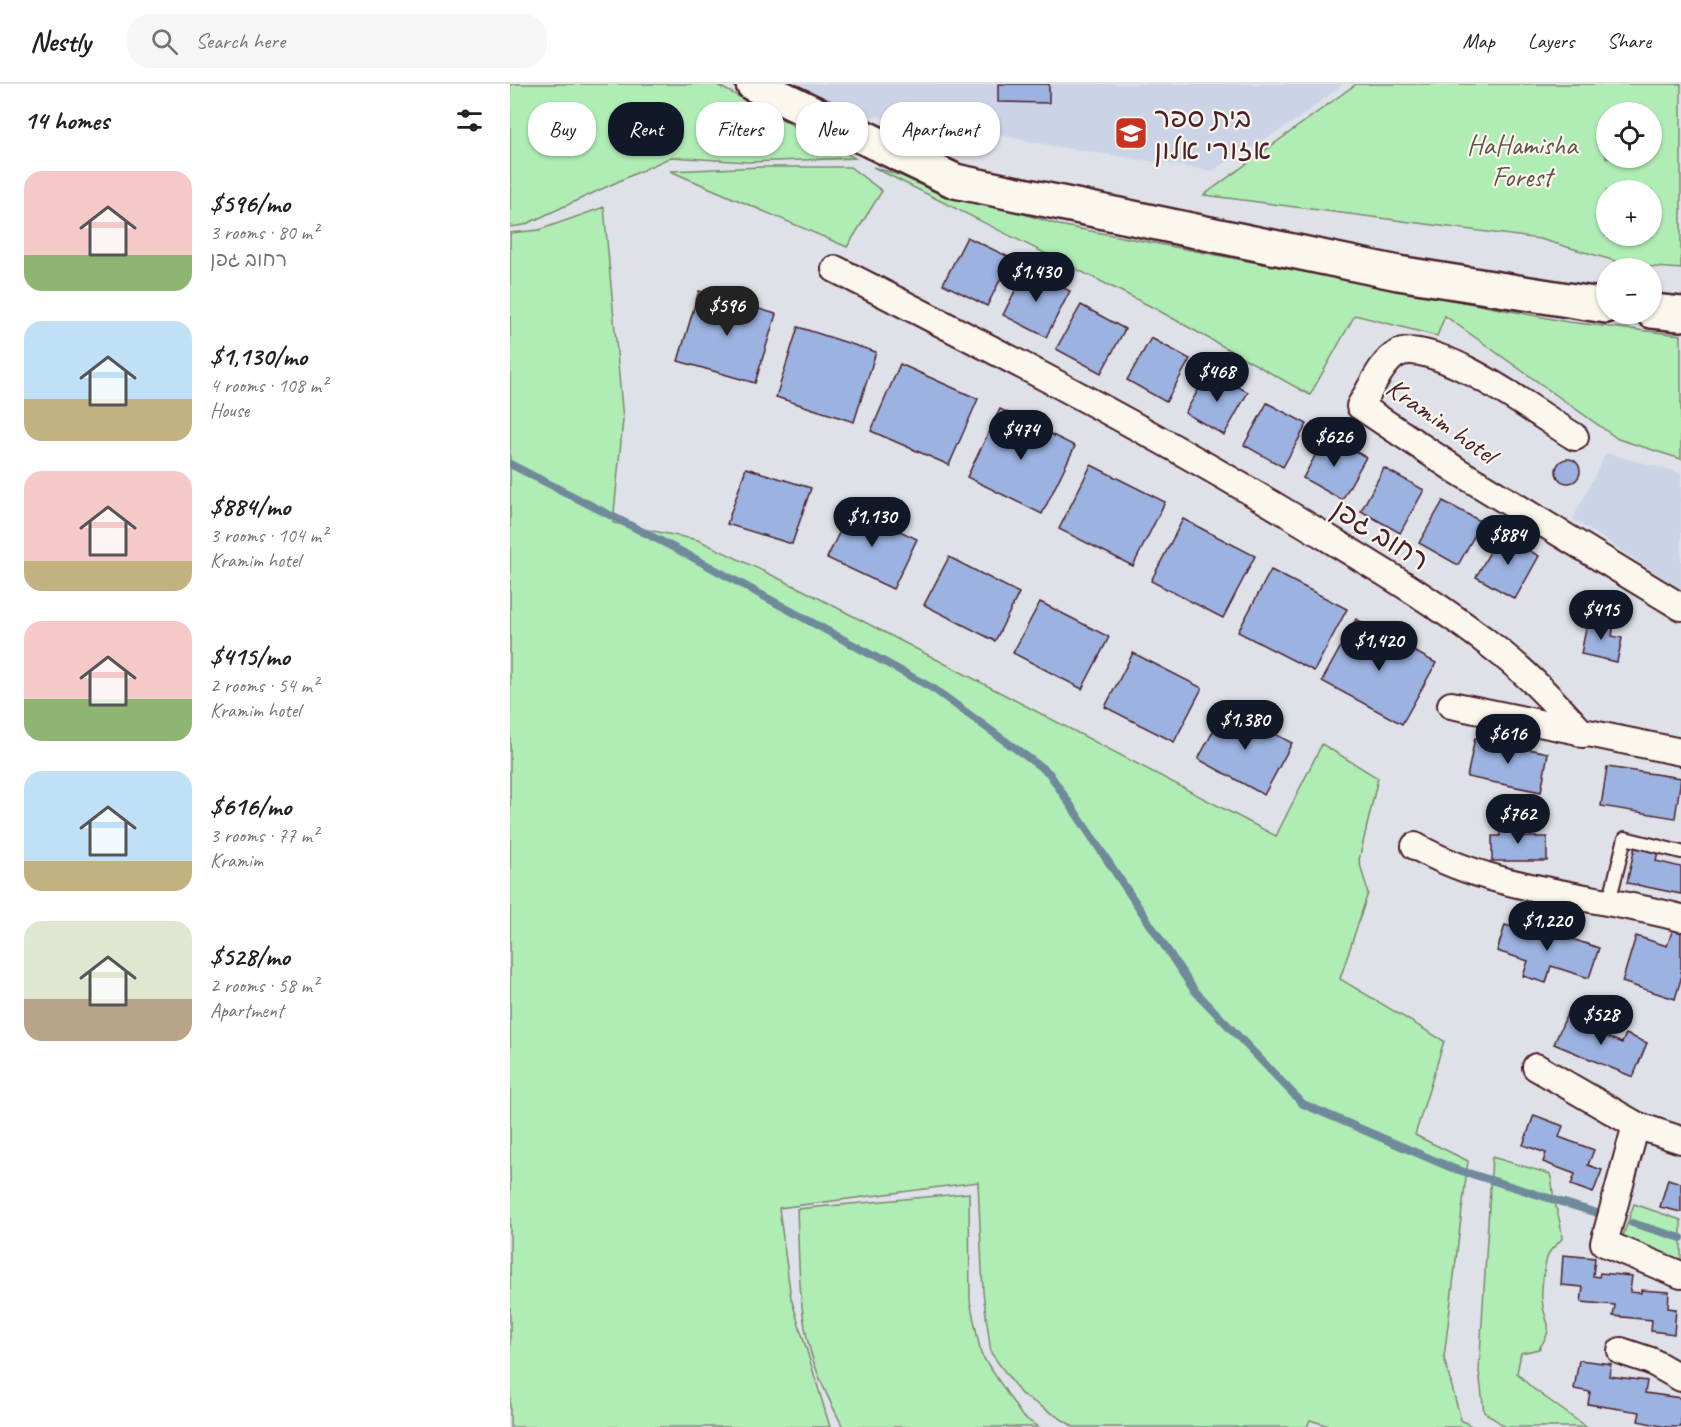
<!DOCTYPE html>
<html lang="en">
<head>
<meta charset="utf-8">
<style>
	:root { --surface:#fff; --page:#f6f6f6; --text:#202124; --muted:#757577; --line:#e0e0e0; --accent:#111827 }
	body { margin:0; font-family:Caveat,"Playpen Sans Hebrew",sans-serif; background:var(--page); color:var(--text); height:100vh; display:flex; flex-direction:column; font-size:22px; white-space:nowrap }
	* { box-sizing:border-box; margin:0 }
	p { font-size:20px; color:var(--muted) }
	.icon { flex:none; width:33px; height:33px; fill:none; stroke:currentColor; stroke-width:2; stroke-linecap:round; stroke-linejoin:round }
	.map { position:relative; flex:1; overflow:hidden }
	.panel { display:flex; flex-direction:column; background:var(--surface); width:510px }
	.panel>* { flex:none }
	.guide { position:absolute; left:18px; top:18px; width:570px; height:54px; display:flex; gap:12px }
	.fabs { position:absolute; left:1086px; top:18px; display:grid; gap:12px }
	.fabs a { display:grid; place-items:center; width:66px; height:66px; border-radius:50%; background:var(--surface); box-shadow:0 2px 4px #0004; font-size:30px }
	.price { position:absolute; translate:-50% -51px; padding:0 14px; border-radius:21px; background:var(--accent); color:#fff; font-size:20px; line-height:39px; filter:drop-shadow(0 2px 3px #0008) }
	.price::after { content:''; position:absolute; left:50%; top:36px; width:18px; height:14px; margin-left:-9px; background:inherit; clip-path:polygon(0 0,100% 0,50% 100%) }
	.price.active { background:#222; color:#fff }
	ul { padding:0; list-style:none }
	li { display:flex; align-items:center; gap:18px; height:150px; padding:0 24px }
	li span { display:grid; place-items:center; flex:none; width:168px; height:120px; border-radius:18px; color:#555 }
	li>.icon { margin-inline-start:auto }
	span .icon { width:72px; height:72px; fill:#fffc; stroke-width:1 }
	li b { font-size:26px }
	h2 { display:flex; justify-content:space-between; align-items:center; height:72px; padding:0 24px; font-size:26px }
	.tag { padding:0 21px; border-radius:24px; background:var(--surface); box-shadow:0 2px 4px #0004; font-size:21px; line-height:54px }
	.tag.active { background:var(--accent); color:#fff }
	header { display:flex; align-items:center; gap:36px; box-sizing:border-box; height:84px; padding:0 30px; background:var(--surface); border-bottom:2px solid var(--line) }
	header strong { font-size:28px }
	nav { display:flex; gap:33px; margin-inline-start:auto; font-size:21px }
	.search { width:420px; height:54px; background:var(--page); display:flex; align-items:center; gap:15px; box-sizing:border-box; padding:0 21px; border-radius:24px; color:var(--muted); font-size:22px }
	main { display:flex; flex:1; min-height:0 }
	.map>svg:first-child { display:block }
</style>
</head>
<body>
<header>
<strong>Nestly</strong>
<div class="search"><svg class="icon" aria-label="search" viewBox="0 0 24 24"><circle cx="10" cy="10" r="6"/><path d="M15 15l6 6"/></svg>Search here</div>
<nav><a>Map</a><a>Layers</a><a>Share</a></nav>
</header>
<main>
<section class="panel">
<h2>14 homes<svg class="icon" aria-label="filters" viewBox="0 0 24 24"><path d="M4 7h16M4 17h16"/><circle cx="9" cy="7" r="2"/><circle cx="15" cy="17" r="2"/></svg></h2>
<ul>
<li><span style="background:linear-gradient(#f6c9c9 70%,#8fb573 0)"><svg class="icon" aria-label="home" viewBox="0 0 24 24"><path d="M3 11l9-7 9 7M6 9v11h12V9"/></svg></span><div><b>$596/mo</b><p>3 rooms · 80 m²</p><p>רחוב גפן</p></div></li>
<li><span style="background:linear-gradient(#bfe0f5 65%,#c2b280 0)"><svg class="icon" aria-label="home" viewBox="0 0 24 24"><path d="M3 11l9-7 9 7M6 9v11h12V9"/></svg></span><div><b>$1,130/mo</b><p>4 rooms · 108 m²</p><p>House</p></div></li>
<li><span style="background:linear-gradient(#f6c9c9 75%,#c2b280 0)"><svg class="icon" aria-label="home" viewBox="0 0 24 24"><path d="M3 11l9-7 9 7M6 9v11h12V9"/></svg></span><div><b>$884/mo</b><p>3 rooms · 104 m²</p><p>Kramim hotel</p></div></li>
<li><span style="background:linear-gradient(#f6c9c9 65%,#8fb573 0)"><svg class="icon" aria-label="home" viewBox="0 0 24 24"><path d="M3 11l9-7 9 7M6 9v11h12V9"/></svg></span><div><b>$415/mo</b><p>2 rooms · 54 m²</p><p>Kramim hotel</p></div></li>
<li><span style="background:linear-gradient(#bfe0f5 75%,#c2b280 0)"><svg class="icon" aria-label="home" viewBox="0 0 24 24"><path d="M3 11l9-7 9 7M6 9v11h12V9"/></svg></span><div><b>$616/mo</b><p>3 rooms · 77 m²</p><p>Kramim</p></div></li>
<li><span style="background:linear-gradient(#dfe7d0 65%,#b9a48a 0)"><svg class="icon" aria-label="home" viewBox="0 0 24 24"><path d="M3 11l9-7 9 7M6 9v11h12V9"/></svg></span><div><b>$528/mo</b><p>2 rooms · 58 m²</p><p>Apartment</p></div></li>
</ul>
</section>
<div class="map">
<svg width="1171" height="1343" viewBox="0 0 1171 1343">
	<rect width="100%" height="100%" fill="#dee2e8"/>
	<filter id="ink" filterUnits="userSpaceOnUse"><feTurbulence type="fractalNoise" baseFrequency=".0167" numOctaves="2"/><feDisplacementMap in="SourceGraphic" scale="12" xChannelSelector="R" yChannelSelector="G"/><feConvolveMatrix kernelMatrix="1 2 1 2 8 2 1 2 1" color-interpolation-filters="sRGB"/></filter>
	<g filter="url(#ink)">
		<!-- built -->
		<g fill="#cad4e6">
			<polygon points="282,0 833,0 788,35 702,87 544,62 410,36 349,31"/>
			<polygon points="1096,369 1171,389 1171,506 1063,435"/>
		</g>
		<!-- green -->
		<g fill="#afedb4" stroke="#7c8670" stroke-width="1.5" fill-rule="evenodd">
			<polygon points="0,0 205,0 345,74 238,78 161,73 14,141 0,143"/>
			<path d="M 846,0 L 1171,0 L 1171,185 L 1119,181 L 1030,155 L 694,111 ZM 1096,28 L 1142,28 L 1142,74 L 1096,74 ZM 1096,106 L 1142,106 L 1142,152 L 1096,152 Z"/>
			<polygon points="251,83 340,83 372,107 337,163 160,87"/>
			<polygon points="363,83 549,141 1058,238 1171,251 1171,375 1108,355 935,232 927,252 845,231 800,311 644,224"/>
			<polygon points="94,123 113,336 103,439 188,456 293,506 766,752 812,660 868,694 849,776 858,809 830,895 934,957 905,1051 958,1077 934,1274 951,1336 963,1343 822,1343 800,1336 797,1343 564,1343 511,1310 481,1269 473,1208 468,1098 269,1124 281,1214 320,1343 0,1343 0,149 29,146"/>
			<path d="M 982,1073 L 1040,1090 C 1043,1099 1042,1106 1044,1115 C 1047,1129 1052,1140 1052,1155 C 1048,1159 1042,1164 1039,1169 C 1034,1179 1031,1205 1032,1216 C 1034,1242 1047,1238 1029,1265 L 1011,1269 L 1007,1289 L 1021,1303 L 1076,1343 L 996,1343 L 974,1328 L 969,1287 Z"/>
			<path d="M 459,1109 L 460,1217 L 471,1270 L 512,1332 L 528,1343 L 333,1343 C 319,1316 305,1288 298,1258 C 288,1215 289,1169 287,1125 Z"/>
			<polygon points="1124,1120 1171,1136 1171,1179 1112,1155"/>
		</g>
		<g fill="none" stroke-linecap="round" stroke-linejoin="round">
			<!-- stream -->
			<g stroke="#6f8a9c" stroke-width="8">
				<polyline points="0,380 182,473 424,605 539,689 684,906 793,1020 942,1084 1090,1130"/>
				<polyline points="1122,1139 1171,1154"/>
			</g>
		</g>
		<!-- building -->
		<g fill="#9cb2e0" stroke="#4a1f2b" stroke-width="1.5">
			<polygon points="488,0 539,0 539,19 488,18"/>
			<polygon points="457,153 501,174 477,222 433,200"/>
			<polygon points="516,185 560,207 536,253 493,231"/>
			<polygon points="189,207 266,230 245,299 168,277"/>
			<polygon points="571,221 615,245 591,289 546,265"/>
			<polygon points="288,243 366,268 344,338 266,313"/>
			<polygon points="641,254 680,275 656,318 617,296"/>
			<polygon points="390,280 468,315 439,381 361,347"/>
			<polygon points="699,287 738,308 714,351 675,329"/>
			<polygon points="757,319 797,340 773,383 734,361"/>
			<polygon points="490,325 565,362 532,430 457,393"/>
			<polygon points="816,352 856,373 832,416 793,394"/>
			<circle cx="1058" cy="387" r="12"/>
			<polygon points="581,381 655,418 623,482 549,445"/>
			<polygon points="236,384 301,404 282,460 217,440"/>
			<polygon points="874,384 914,406 890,449 851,427"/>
			<polygon points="933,417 972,438 948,481 909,459"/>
			<polygon points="341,424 407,455 383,505 317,474"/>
			<polygon points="673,435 745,472 713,534 641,497"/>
			<polygon points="990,450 1029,472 1005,515 966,493"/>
			<polygon points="439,473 509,509 485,557 414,521"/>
			<polygon points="761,486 837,525 804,587 728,548"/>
			<polygon points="530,518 599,553 572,605 503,569"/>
			<polygon points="1078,534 1104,539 1102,552 1112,554 1107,578 1071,570"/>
			<polygon points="846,535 926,579 892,640 812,597"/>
			<polygon points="623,569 692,604 664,658 595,623"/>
			<polygon points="716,624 782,659 754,711 688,675"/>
			<polygon points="965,654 1038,669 1031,708 957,693"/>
			<polygon points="1097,683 1171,694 1165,734 1091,722"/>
			<polygon points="990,737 1009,737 1009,753 1037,753 1037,777 982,777 982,752 990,752"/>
			<polygon points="1125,762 1148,767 1146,777 1171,783 1171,810 1117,799"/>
			<polygon points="1011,838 1089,864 1079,894 1041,882 1036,899 1013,892 1018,877 987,867 995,841 1009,845"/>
			<polygon points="1163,845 1171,848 1171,895 1165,915 1112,898 1126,852 1157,862"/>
			<polygon points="1057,930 1082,940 1080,946 1112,959 1116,950 1137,959 1123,993 1044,960"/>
			<polygon points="1024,1031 1053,1042 1049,1053 1084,1066 1078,1081 1092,1086 1083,1109 1061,1101 1065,1090 1033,1078 1036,1069 1013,1061"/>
			<polygon points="1158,1095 1171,1099 1171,1128 1150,1123"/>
			<polygon points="1053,1171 1085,1174 1083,1192 1089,1193 1090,1189 1122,1192 1120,1208 1131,1209 1131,1206 1159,1208 1158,1224 1166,1225 1164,1250 1141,1247 1142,1236 1103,1232 1105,1221 1071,1218 1073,1203 1051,1201"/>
			<polygon points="1069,1276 1101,1280 1099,1292 1137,1297 1135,1309 1171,1314 1171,1343 1156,1343 1128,1337 1130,1328 1078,1320 1080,1308 1064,1305"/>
		</g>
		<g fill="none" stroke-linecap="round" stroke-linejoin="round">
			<!-- lane casing -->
			<g stroke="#4a1f2b" stroke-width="16">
				<polyline id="lane" points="1099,818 1115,754 1171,768"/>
			</g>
			<!-- street casing -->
			<g stroke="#4a1f2b" stroke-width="30">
				<g id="street">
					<path d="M 325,185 C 479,263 632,342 780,431 C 852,475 926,517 992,570 C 1022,594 1047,621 1073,650"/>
					<path d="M 1065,353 C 1032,333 923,251 887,270 C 871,278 860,307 850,322 L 946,386 L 1171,523"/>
					<polyline points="941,621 1171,668"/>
					<path d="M 905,762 C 986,808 1082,810 1171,834"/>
					<polyline points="1026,983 1126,1041 1171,1056"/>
					<polyline points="1126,1041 1094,1159 1171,1191"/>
					<polyline points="1111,1267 1141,1277 1171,1294"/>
				</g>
			</g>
			<!-- secondary casing -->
			<g stroke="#4a1f2b" stroke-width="38">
				<g id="secondary">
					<polyline points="243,0 445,97 888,189 1096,222"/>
					<polyline points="1142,227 1171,230"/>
				</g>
			</g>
			<!-- lane -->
			<use href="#lane" stroke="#fbf7ec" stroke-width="12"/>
			<!-- street -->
			<use href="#street" stroke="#fbf7ec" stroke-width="26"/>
			<!-- secondary -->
			<use href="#secondary" stroke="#fbf7ec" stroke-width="33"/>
		</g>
	</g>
	<!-- icons -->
	<defs>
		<g id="school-square" transform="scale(1.725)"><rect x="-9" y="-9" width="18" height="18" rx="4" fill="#c8321e" stroke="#fbf7ec"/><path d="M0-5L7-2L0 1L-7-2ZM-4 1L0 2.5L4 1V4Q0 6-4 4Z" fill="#fff"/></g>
	</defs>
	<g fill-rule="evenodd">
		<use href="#school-square" x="621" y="49"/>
	</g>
	<g text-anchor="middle" stroke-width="4.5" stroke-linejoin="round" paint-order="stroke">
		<!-- poi labels -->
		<g font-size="28" fill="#4a1f2b" stroke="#fbf7ec" text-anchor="start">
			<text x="644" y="43">בית ספר<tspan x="644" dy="32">אזורי אלון</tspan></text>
		</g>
		<!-- park labels -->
		<g font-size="28" fill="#63524d" stroke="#fbf7ec">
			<text x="1012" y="70">HaHamisha<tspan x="1012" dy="32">Forest</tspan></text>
		</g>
		<!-- street labels -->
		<g font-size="28" fill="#4a1f2b" stroke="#fbf7ec">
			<text transform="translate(932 336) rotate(35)" y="10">Kramim hotel</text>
			<text transform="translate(871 450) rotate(32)" y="10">רחוב גפן</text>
		</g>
	</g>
</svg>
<div class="fabs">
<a><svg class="icon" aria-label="locate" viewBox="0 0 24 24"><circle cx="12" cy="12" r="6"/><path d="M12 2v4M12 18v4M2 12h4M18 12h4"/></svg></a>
<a>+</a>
<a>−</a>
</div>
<b class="price" style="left:526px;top:219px">$1,430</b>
<b class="price active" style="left:217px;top:253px">$596</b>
<b class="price" style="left:707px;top:319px">$468</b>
<b class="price" style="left:511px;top:377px">$474</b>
<b class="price" style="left:824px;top:384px">$626</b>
<b class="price" style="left:362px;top:464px">$1,130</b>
<b class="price" style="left:998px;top:482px">$884</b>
<b class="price" style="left:1091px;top:557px">$415</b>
<b class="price" style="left:869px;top:588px">$1,420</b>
<b class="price" style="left:735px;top:667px">$1,380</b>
<b class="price" style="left:998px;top:681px">$616</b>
<b class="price" style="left:1008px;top:761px">$762</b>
<b class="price" style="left:1037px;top:868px">$1,220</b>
<b class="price" style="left:1091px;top:962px">$528</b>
<div class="guide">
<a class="tag">Buy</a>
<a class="tag active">Rent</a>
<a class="tag">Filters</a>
<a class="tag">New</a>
<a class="tag">Apartment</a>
</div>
</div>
</main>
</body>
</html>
